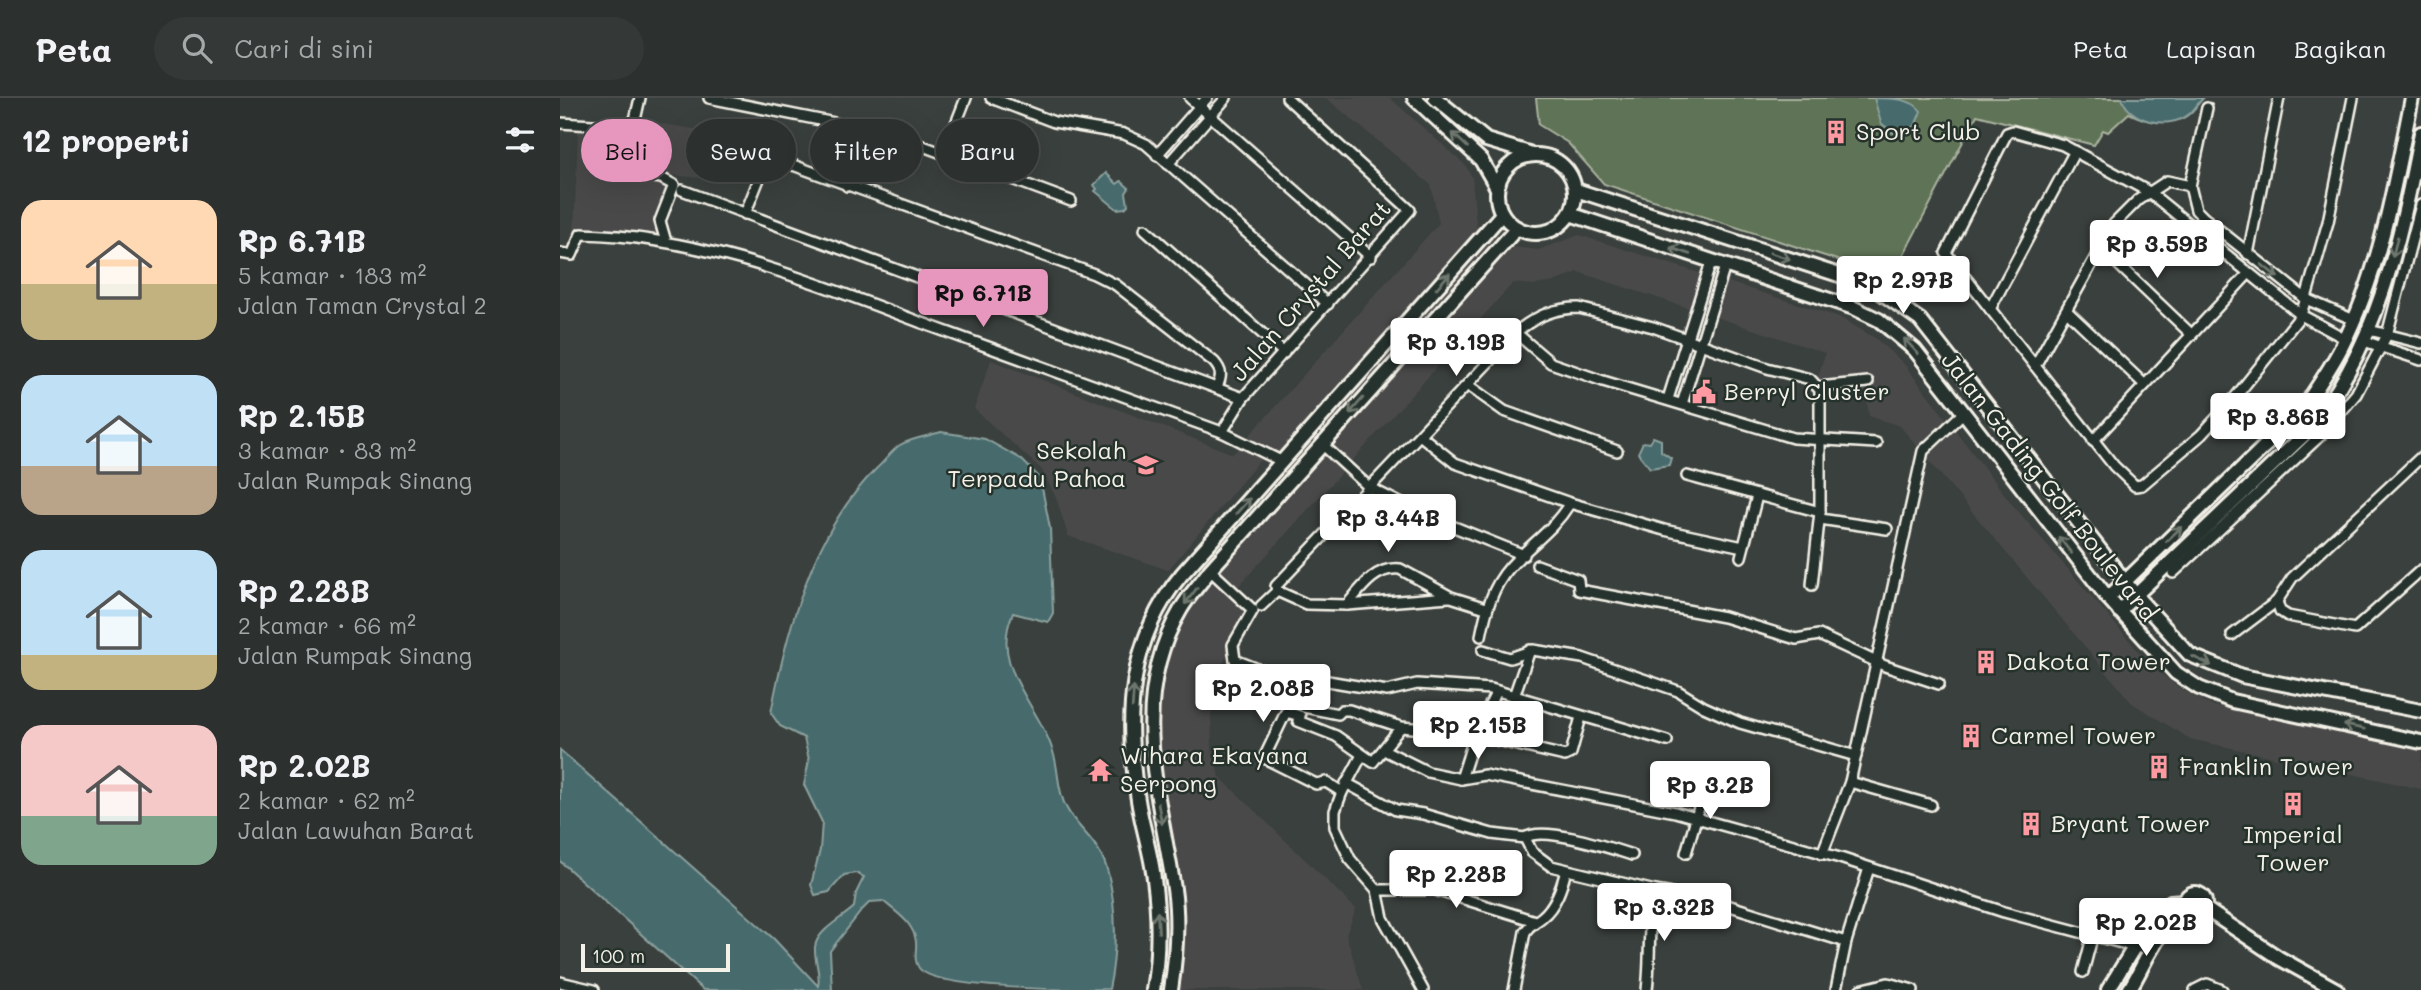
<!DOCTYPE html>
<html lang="id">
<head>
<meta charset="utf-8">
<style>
	:root { --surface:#2c302e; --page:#343836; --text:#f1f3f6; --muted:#a6a9aa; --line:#484b4a; --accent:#e797bd }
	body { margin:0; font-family:Mali,sans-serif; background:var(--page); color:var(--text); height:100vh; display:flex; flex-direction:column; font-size:26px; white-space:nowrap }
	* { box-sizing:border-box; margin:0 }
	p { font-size:23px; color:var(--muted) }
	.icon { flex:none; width:38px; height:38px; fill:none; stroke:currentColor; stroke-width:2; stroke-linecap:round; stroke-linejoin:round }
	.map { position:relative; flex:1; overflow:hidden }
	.panel { display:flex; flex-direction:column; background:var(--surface); width:560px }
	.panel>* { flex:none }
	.guide { position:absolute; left:21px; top:21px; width:665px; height:63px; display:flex; gap:14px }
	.scale { position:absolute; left:21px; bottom:18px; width:149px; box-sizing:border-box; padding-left:7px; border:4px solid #f4f1e8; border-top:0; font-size:19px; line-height:24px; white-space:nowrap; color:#f4f1e8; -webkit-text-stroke:5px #26332d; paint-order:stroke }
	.price { position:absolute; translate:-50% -60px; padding:0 16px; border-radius:7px; background:#fff; color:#222; font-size:23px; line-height:46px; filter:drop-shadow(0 2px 4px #0008) }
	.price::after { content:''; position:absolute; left:50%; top:42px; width:21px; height:16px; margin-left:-10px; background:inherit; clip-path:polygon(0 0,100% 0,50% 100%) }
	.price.selected { background:var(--accent); color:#111 }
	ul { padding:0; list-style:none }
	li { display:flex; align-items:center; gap:21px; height:175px; padding:0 21px }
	li span { display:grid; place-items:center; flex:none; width:196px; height:140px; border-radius:21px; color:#555 }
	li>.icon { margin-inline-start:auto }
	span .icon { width:84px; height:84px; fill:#fffc; stroke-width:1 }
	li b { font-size:30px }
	h2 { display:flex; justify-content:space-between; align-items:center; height:84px; padding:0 21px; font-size:30px }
	.tag { padding:0 24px; border-radius:32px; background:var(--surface); box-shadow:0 7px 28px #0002,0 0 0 2px var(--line); font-size:24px; line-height:63px }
	.tag.selected { background:var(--accent); color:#111 }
	header { display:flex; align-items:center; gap:42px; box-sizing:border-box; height:98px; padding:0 35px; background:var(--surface); border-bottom:2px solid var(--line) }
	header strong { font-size:33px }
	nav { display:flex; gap:38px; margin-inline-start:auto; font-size:24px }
	.search { width:490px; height:63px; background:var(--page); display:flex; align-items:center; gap:18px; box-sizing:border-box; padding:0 24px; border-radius:38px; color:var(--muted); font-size:26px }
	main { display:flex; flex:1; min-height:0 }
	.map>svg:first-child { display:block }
</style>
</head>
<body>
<header>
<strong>Peta</strong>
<div class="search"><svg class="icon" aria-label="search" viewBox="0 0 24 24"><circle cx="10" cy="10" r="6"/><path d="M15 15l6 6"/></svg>Cari di sini</div>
<nav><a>Peta</a><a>Lapisan</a><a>Bagikan</a></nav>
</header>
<main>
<section class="panel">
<h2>12 properti<svg class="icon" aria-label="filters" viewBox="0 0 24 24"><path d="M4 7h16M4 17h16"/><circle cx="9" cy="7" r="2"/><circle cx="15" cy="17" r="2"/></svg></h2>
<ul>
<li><span style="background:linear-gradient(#ffd9b3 60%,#c2b280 0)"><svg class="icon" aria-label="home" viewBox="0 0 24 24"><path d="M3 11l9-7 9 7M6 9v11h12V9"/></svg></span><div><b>Rp 6.71B</b><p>5 kamar · 183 m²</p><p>Jalan Taman Crystal 2</p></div></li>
<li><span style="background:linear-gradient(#bfe0f5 65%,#b9a48a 0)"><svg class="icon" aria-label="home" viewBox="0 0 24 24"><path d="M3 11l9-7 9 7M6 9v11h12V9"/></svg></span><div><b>Rp 2.15B</b><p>3 kamar · 83 m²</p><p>Jalan Rumpak Sinang</p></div></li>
<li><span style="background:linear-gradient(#bfe0f5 75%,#c2b280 0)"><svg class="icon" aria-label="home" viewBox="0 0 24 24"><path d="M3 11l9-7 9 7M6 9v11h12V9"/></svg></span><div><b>Rp 2.28B</b><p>2 kamar · 66 m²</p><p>Jalan Rumpak Sinang</p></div></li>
<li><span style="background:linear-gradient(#f6c9c9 65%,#7fa58c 0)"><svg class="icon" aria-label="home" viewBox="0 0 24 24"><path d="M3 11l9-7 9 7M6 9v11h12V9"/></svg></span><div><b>Rp 2.02B</b><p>2 kamar · 62 m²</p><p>Jalan Lawuhan Barat</p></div></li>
</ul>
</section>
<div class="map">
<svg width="1861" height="892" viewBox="0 0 1861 892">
	<rect width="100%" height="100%" fill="#3a403d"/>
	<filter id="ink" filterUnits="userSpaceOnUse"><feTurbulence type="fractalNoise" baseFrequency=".0143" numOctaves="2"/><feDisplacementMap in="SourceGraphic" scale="14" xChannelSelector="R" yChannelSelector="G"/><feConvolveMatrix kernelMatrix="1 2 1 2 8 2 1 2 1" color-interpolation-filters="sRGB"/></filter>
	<g filter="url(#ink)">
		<!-- built -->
		<g fill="#484948">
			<polygon points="766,0 830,0 905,67 912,79 916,127 945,148 978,152 1019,137 1279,219 1315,240 1344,266 1452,406 1592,569 1619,590 1650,607 1861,653 1861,691 1630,641 1572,605 1340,328 1309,318 1307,303 1255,290 1265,255 1018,174 994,184 974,187 953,185 676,491 654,470 733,379 700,362 608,472 508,438 497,402 482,372 414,311 431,262 673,356 879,125 871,87"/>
			<polygon points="76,22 141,32 140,80 69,73"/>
			<polygon points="18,31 59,33 55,70 59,77 110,87 97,118 98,136 59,131 14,135"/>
			<polygon points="646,478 687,514 655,583 651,617 652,651 659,678 796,811 786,837 803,892 611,892 622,829 594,656 601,557"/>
		</g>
		<!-- green -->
		<path fill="#5f7356" stroke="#aab29f" stroke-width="2" d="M 976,0 L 1643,0 C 1621,25 1601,31 1569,15 L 1548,34 L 1543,32 L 1534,47 L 1417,17 L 1335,173 L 1314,174 L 1044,86 L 1008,45 L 979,27 Z"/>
		<!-- water -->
		<g fill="#476b6d" stroke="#8ca19e" stroke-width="2">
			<path d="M 1314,0 C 1330,0 1352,0 1361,13 L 1355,28 L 1347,34 L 1333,35 L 1321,25 Z"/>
			<path d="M 1562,0 L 1643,0 C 1638,5 1634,13 1628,17 C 1609,32 1569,24 1562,0 Z"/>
			<polygon points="546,75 557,86 561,83 569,90 566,95 568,107 565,110 557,111 535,93 537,91 534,87"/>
			<path d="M 381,334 L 425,341 L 461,361 L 480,380 L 490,430 L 493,515 L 488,524 L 453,515 C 428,569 481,608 494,657 C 499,674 497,692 506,709 C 518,733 540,742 548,775 C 557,812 557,855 549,891 C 518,892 375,892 359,870 C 353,861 357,853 356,844 C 354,825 336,814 323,803 L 310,804 L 302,812 L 270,853 L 272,892 L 143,892 L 0,763 L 0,652 L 214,841 L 258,888 C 261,874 254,863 255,849 C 257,832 283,820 294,809 L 296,795 L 304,779 L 296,775 L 284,777 L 269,794 L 255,797 L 251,787 L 260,752 L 262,724 L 244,687 L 249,662 L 244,640 L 220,628 L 211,615 C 227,529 254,432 317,370 C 325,363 332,352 340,347 C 351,340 369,338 381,334 Z"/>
			<polygon points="1093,339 1101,342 1101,353 1111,360 1109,367 1090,370 1078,355 1083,344 1089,345"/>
		</g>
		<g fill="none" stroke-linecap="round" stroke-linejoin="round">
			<!-- street casing -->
			<g stroke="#f4f1e8" stroke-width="14">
				<g id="street">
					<polyline points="149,0 280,26"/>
					<polyline points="431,0 494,24 564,36 586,46 768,206"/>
					<polyline points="630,0 811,159"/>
					<polyline points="0,25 65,29 75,22 80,0"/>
					<polyline points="65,29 59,69 61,74 101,80 114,87 100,123 106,144"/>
					<polyline points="384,56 406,0"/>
					<polyline points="597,57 647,0"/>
					<polyline points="608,66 666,0"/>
					<polyline points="287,88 307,37 317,31 511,103"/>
					<polyline points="1630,88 1647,10"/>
					<polyline points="122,92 683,300"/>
					<path d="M 185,116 L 205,66 L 219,62 L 534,176 L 556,187 L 654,264 C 662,273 662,278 657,289"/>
					<polyline points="585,131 724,255"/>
					<polyline points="1541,150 1631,236"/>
					<path d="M 0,155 L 12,157 L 21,136 C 145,138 259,187 373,229 C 469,264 566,299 662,334 L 723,364"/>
					<polyline points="1688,156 1719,0"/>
					<polyline points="1430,211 1515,53"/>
					<polyline points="1508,214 1585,287"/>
					<polyline points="1809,232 1861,245"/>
					<polyline points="956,235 991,265 1043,283 1233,340 1316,345"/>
					<polyline points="1786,241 1741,217 1589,94 1503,47 1453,33 1447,35 1386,155 1554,368 1575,388 1582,387 1641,337 1673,302 1741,217 1768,124 1793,0"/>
					<polyline points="1804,243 1861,262"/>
					<polyline points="1475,268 1554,126 1578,102 1607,83 1630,88 1636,112 1643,119 1746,201 1794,222"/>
					<polyline points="909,288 944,313 1057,353"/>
					<polyline points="1259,289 1308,284"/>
					<polyline points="1108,301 1151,164"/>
					<polyline points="1122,306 1165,168"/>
					<polyline points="662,334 683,300 850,112 727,0"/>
					<polyline points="861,338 895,365 1010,405 1104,432 1183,449"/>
					<polyline points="1533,343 1689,175"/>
					<polyline points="763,347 810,390 862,416 964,457"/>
					<polyline points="1127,378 1260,414"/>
					<polyline points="1260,421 1327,431"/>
					<polyline points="1181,459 1197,398"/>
					<polyline points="977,467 1018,482 1019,492 1164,519 1236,541 1259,537 1325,568 1379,586"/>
					<polyline points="650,472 693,512 673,547 675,562 731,584 734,577 750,580 744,609 778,616 782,612 789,612 841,629 901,634 1005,658 1011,655 1021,619"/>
					<polyline points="1613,475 1761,337 1796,296 1827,237 1861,107"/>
					<polyline points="1717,503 1720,513 1728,518 1795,531 1861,472"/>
					<polyline points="787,507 889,499"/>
					<polyline points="701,508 717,493"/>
					<path d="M 926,510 L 891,499 L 840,471 C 816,468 801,490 787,507 L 746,506 L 717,493 L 716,488 L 960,231 C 979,217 995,210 1019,210 L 1093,229 L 1207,270 L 1250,281 L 1260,292 L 1260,414 L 1252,487"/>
					<polyline points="1672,537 1717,503 1732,480 1861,359"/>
					<path d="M 921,538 C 926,513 932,489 950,469 C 972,444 991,435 1010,405"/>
					<polyline points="923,552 950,560 973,552 1022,560 1118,593 1144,609 1180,625 1296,658"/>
					<polyline points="750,580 827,593 857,586 931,591 1107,643"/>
					<polyline points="954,598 970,552"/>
					<polyline points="824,652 868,674 901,681 925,677 1115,714 1280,760 1444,814 1592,853"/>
					<polyline points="802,657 782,694 775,713 775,729 790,761 817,792 823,820 863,892"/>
					<polyline points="901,681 915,637 937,593"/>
					<polyline points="1290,684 1371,707"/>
					<polyline points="786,685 836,712 863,716 932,736 965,740"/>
					<polyline points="782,694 766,684 756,686 704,660 726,614 740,618 738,623 776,638 813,664 841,629"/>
					<polyline points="965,740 972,754 991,768 1095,793 1154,803 1286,844"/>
					<path d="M 965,740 C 983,727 1050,750 1072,757"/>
					<polyline points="1126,755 1147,682"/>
					<polyline points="1262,756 1290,684 1363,353 1402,316"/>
					<polyline points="817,792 875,792 975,823"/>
					<polyline points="1523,874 1533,836"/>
					<polyline points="0,884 34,892"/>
					<path d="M 954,892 L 965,834 C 970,826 975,825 982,819 C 996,808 1002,788 1006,772"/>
					<path d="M 1087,892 C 1091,859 1087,827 1095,793"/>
					<polyline points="1276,892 1286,844 1309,770"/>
					<polyline points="1300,892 1328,885 1353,892"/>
					<polyline points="1635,892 1647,886 1662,892"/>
				</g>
			</g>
			<!-- secondary casing -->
			<g stroke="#f4f1e8" stroke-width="18">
				<g id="secondary">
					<polyline points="854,0 921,62 937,90"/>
					<polyline points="875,0 926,42 969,55"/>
					<circle cx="976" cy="96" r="39"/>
					<polyline points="1016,92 1310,187 1360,222 1577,499 1630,557 1682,578 1861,613"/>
					<polyline points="1010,116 1294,210 1319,222 1355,252 1548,500 1616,575 1639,590 1672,603 1861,644"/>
					<path d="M 1548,500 L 1742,312 C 1756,291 1771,270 1782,248 C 1821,172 1835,83 1852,0"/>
					<path d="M 1559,513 L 1744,337 C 1817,255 1841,139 1861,35"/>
					<circle cx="1635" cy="805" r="10"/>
					<polyline points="1644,810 1719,860 1777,892"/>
					<path d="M 593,892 C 599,855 599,818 594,781 C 591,754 582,729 578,702 C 564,621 568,541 622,476 L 942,116"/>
					<path d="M 611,892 C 616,859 619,825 614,791 C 599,696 568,600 621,511 C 629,497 641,485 650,472 L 957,130"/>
					<polyline points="1548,892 1597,812 1611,804 1624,803"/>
					<path d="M 1569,892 C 1586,865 1598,826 1629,814"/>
				</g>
			</g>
			<!-- street -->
			<use href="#street" stroke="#26332d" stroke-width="9"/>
			<!-- secondary -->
			<use href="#secondary" stroke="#26332d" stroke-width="12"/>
		</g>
		<!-- one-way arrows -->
		<defs><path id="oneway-shaft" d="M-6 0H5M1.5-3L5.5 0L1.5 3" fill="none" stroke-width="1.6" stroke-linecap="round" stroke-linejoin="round" transform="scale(1.75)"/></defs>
		<g stroke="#6e766e">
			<use href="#oneway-shaft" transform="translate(900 42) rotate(-137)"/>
			<use href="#oneway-shaft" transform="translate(1835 149) rotate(104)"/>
			<use href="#oneway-shaft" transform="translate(1120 153) rotate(-161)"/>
			<use href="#oneway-shaft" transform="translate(1220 158) rotate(18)"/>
			<use href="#oneway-shaft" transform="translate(1710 173) rotate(38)"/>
			<use href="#oneway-shaft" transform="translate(883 183) rotate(-49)"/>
			<use href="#oneway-shaft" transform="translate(1351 248) rotate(-133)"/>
			<use href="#oneway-shaft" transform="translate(796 308) rotate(131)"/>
			<use href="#oneway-shaft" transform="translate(683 408) rotate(-48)"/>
			<use href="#oneway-shaft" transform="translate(1614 436) rotate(-44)"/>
			<use href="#oneway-shaft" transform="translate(1505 447) rotate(-128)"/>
			<use href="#oneway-shaft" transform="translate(631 498) rotate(127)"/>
			<use href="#oneway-shaft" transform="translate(1642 563) rotate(26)"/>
			<use href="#oneway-shaft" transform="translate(573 599) rotate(-86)"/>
			<use href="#oneway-shaft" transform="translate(1794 629) rotate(-168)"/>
			<use href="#oneway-shaft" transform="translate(600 716) rotate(79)"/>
			<use href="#oneway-shaft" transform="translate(598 824) rotate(-93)"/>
		</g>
	</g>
	<!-- icons -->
	<defs>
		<g id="building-bare" transform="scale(1.89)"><path d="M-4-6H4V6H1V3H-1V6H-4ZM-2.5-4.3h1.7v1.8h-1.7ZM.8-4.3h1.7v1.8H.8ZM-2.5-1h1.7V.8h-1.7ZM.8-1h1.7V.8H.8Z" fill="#ff9aa2" stroke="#26332d" stroke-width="2.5" paint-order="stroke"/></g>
		<g id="civic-bare" transform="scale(1.89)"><path d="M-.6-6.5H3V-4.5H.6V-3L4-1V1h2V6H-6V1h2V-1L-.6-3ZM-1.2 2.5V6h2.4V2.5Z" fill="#ff9aa2" stroke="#26332d" stroke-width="2.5" paint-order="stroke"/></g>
		<g id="school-bare" transform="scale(1.89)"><path d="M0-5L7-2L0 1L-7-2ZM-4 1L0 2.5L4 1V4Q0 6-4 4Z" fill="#ff9aa2" stroke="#26332d" stroke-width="2.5" paint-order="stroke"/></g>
		<g id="temple-bare" transform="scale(1.89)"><path d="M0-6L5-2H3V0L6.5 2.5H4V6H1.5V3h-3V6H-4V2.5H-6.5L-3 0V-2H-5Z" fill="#ff9aa2" stroke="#26332d" stroke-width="2.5" paint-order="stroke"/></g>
	</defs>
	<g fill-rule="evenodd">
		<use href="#building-bare" x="1276" y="34"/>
		<use href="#civic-bare" x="1144" y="294"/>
		<use href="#school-bare" x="586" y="367"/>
		<use href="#building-bare" x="1426" y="564"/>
		<use href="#building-bare" x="1411" y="638"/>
		<use href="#building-bare" x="1599" y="669"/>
		<use href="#temple-bare" x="540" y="672"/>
		<use href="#building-bare" x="1733" y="706"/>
		<use href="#building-bare" x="1471" y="726"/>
	</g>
	<g text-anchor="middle" stroke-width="5" stroke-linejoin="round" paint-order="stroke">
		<!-- poi labels -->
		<g font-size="24" fill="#f4f1e8" stroke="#26332d" text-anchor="start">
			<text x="1296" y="42">Sport Club</text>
			<text x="1164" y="302">Berryl Cluster</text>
			<text x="566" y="361" text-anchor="end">Sekolah<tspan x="566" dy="28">Terpadu Pahoa</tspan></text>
			<text x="1446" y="572">Dakota Tower</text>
			<text x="1431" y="646">Carmel Tower</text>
			<text x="560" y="666">Wihara Ekayana<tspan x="560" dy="28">Serpong</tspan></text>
			<text x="1619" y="677">Franklin Tower</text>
			<text x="1491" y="734">Bryant Tower</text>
			<text x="1733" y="745" text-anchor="middle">Imperial<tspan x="1733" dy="28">Tower</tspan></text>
		</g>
		<!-- street labels -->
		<g font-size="24" fill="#f4f1e8" stroke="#26332d">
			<text transform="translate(751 193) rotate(-49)" y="8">Jalan Crystal Barat</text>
			<text transform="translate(1489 389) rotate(52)" y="8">Jalan Gading Golf Boulevard</text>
		</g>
	</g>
</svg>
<div class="scale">100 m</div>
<b class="price" style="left:1597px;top:182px">Rp 3.59B</b>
<b class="price" style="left:1343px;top:218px">Rp 2.97B</b>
<b class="price selected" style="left:423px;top:231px">Rp 6.71B</b>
<b class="price" style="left:896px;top:280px">Rp 3.19B</b>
<b class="price" style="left:1718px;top:355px">Rp 3.86B</b>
<b class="price" style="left:828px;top:456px">Rp 3.44B</b>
<b class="price" style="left:703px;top:626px">Rp 2.08B</b>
<b class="price" style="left:918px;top:663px">Rp 2.15B</b>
<b class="price" style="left:1150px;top:723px">Rp 3.2B</b>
<b class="price" style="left:896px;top:812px">Rp 2.28B</b>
<b class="price" style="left:1104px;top:845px">Rp 3.32B</b>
<b class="price" style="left:1586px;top:860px">Rp 2.02B</b>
<div class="guide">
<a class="tag selected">Beli</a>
<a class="tag">Sewa</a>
<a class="tag">Filter</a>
<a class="tag">Baru</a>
</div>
</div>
</main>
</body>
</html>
